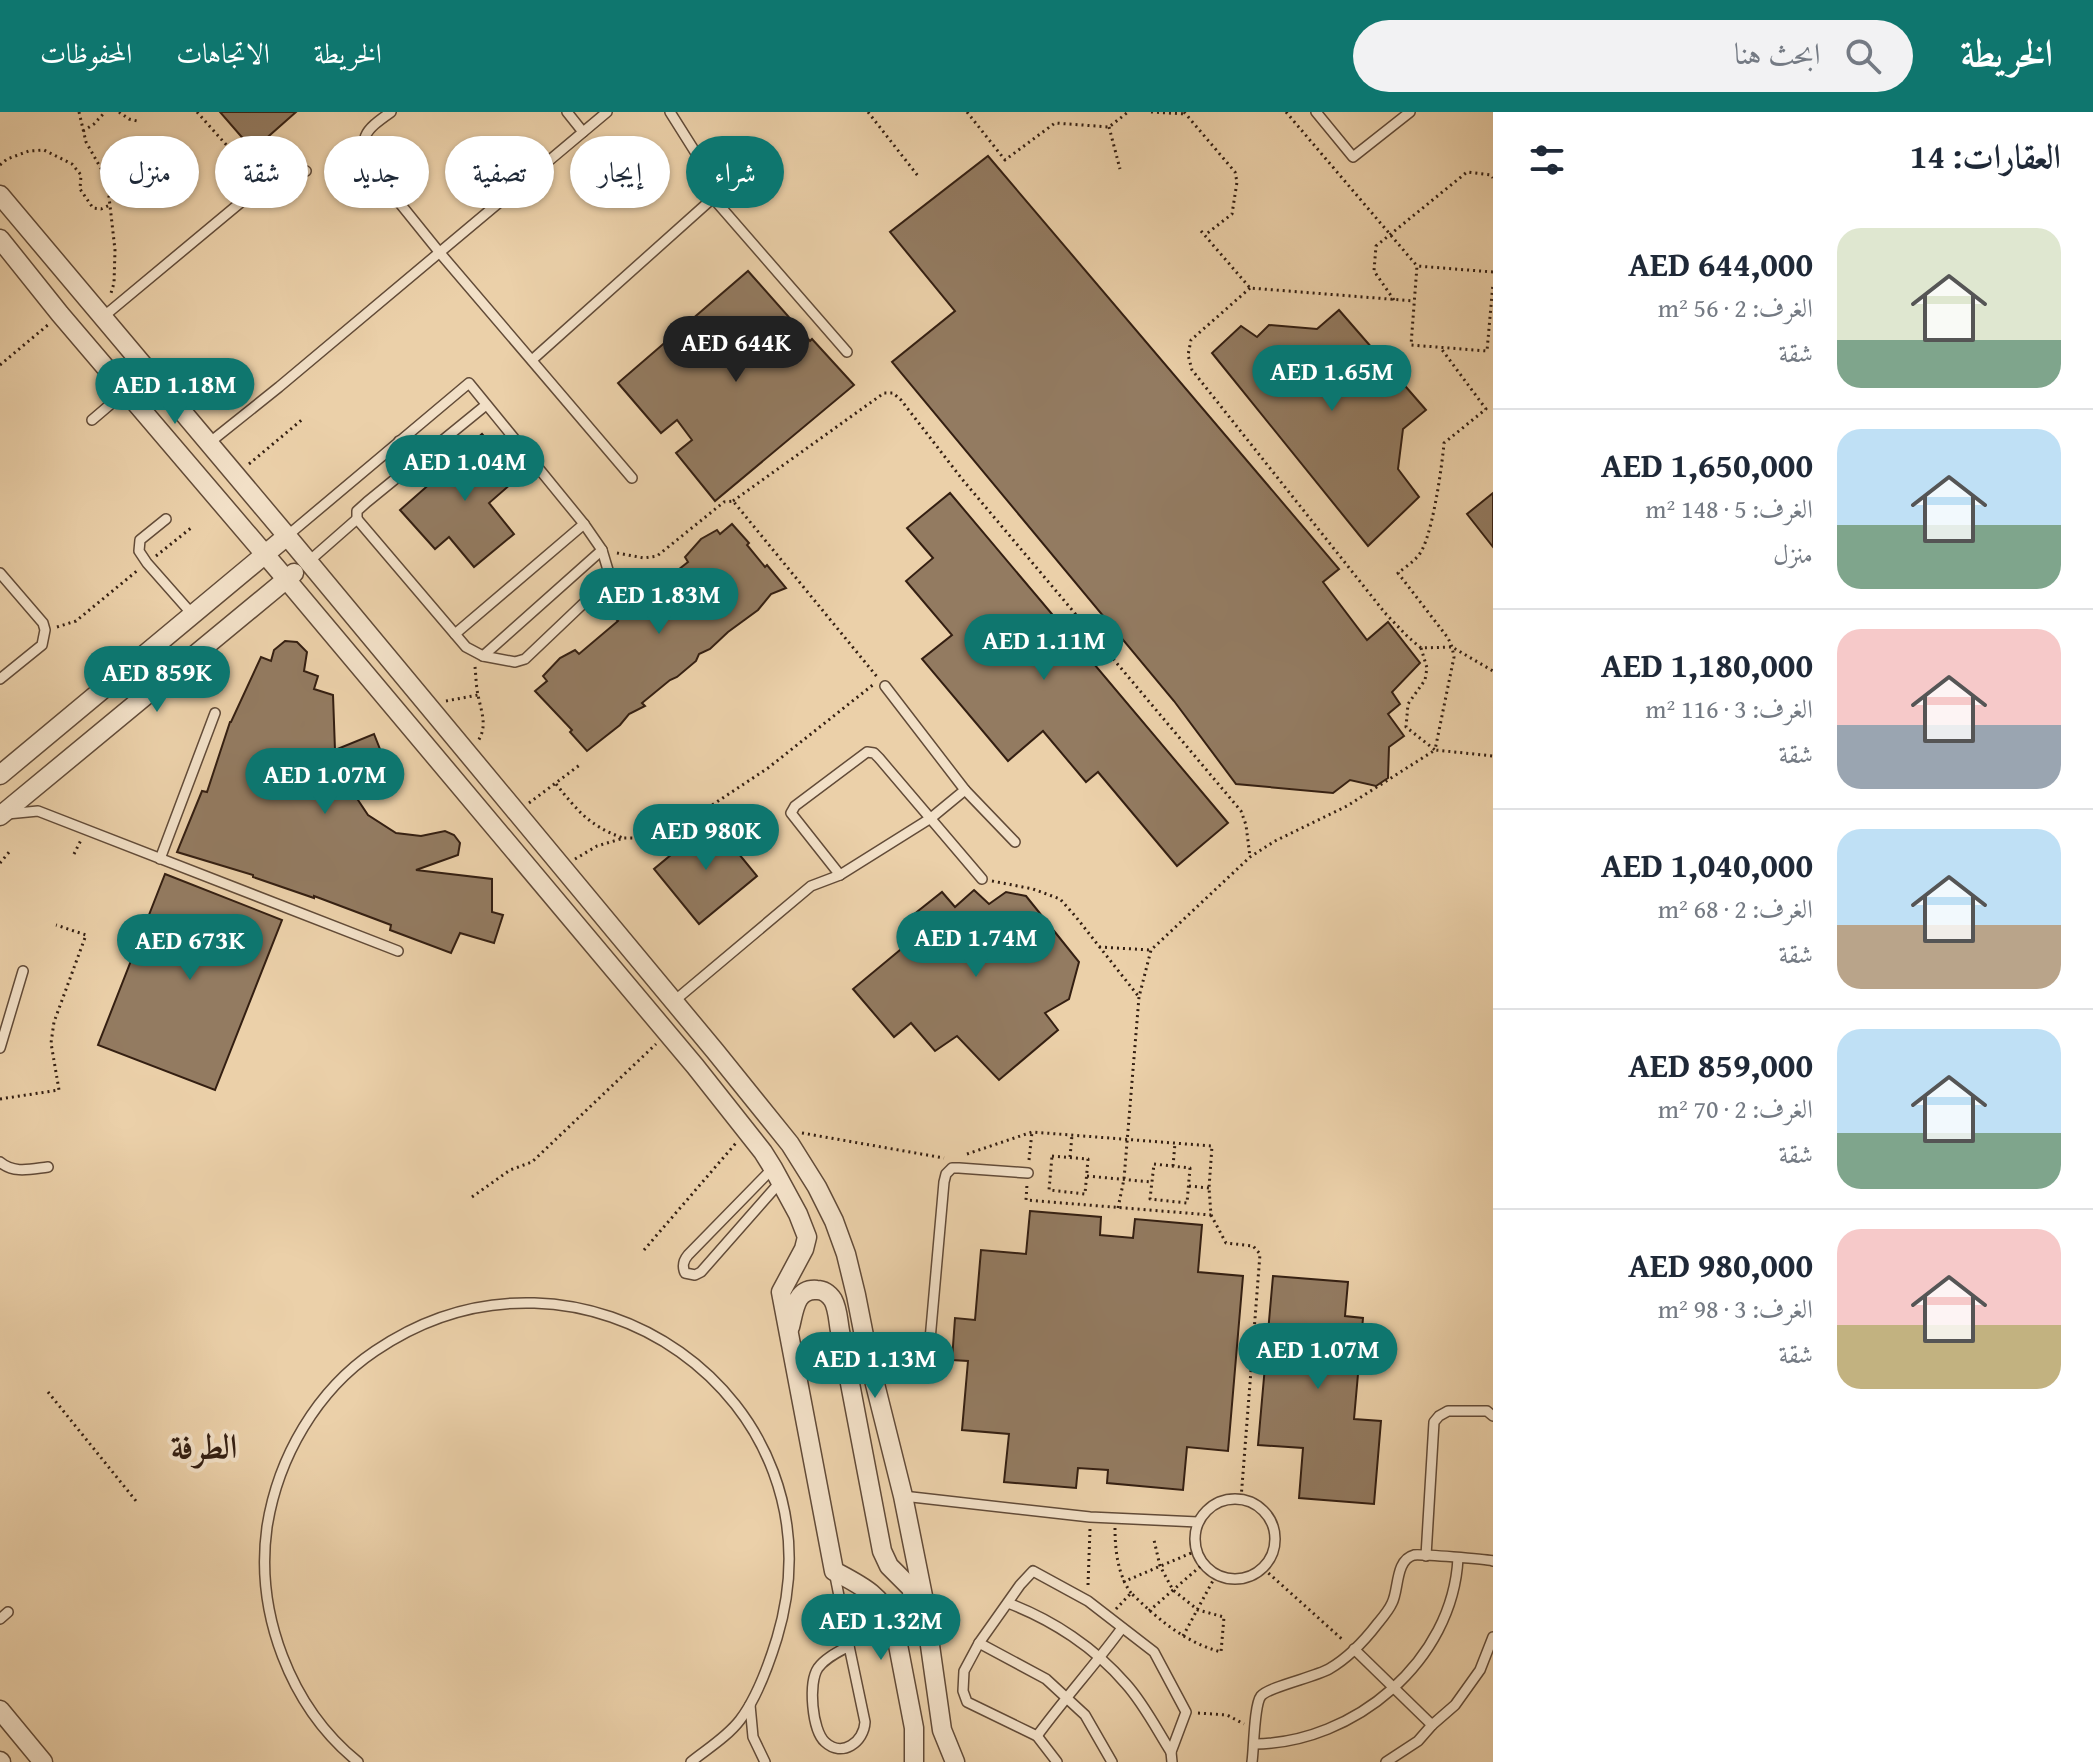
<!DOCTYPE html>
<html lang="ar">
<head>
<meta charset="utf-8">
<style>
	:root { --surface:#fff; --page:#f2f2f3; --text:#1f2937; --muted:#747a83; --line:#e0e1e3; --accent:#0f766e }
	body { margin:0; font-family:"Gentium Book Plus",Amiri,serif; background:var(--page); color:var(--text); direction:rtl; height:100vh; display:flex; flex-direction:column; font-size:30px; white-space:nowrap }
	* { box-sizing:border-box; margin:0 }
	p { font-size:26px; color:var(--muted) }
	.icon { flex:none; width:44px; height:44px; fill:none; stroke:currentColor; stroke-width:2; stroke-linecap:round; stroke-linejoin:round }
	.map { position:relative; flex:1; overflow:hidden; direction:ltr }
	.sheet { display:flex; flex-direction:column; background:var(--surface); width:600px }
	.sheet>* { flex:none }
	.banner { position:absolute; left:24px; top:24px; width:760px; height:72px; direction:rtl; display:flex; gap:16px }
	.price { position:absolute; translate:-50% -68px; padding:0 18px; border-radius:28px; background:var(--accent); color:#fff; font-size:26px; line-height:52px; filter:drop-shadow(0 2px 4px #0008) }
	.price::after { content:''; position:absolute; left:50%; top:48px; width:24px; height:18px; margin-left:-12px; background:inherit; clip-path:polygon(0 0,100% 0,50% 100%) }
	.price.active { background:#222; color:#fff }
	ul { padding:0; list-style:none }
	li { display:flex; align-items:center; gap:24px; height:200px; padding:0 32px }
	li+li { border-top:2px solid var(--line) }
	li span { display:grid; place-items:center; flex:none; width:224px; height:160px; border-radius:24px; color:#555 }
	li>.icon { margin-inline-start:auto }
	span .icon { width:96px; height:96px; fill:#fffc; stroke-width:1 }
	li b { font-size:34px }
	h2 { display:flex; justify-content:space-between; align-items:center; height:96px; padding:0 32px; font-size:34px }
	.tag { padding:0 28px; border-radius:36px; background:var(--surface); box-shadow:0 2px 6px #0004; font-size:28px; line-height:72px }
	.tag.active { background:var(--accent); color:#fff }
	header { display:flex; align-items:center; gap:48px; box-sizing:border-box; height:112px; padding:0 40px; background:var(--accent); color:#fff }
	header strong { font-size:38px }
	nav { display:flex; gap:44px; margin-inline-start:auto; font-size:28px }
	.search { width:560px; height:72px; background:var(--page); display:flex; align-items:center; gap:20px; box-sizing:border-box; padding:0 28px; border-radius:44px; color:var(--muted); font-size:30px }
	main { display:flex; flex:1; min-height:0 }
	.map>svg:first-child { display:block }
</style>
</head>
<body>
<header>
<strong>الخريطة</strong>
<div class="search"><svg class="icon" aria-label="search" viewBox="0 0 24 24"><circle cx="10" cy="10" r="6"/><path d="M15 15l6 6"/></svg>ابحث هنا</div>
<nav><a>الخريطة</a><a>الاتجاهات</a><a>المحفوظات</a></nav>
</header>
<main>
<section class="sheet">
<h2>العقارات: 14<svg class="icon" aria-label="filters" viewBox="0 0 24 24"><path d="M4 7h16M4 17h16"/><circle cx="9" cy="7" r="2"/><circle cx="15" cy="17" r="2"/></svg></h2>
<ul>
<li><span style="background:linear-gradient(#dfe7d0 70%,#7fa58c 0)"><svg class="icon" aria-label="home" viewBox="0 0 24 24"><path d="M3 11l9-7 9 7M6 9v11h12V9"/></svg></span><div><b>AED 644,000</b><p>الغرف: 2 · 56 m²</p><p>شقة</p></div></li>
<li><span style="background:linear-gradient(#bfe0f5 60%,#7fa58c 0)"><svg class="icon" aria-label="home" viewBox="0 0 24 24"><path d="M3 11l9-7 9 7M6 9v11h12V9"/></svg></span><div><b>AED 1,650,000</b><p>الغرف: 5 · 148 m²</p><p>منزل</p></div></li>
<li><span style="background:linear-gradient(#f6c9c9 60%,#9aa5b1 0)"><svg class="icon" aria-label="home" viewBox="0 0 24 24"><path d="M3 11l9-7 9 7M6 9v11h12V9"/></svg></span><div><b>AED 1,180,000</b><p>الغرف: 3 · 116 m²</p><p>شقة</p></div></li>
<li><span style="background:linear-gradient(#bfe0f5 60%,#b9a48a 0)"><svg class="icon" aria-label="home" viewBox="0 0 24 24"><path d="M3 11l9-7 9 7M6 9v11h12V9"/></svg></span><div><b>AED 1,040,000</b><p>الغرف: 2 · 68 m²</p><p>شقة</p></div></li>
<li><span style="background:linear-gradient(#bfe0f5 65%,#7fa58c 0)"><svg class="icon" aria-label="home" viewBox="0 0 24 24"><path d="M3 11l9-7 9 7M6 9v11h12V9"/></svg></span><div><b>AED 859,000</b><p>الغرف: 2 · 70 m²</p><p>شقة</p></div></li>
<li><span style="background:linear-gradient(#f6c9c9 60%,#c2b280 0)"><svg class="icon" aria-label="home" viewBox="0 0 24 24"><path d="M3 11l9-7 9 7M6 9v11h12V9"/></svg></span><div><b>AED 980,000</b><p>الغرف: 3 · 98 m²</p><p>شقة</p></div></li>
</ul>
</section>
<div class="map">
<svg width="1493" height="1650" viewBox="0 0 1493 1650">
	<rect width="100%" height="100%" fill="#ebd0a9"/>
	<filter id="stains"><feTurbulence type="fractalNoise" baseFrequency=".0025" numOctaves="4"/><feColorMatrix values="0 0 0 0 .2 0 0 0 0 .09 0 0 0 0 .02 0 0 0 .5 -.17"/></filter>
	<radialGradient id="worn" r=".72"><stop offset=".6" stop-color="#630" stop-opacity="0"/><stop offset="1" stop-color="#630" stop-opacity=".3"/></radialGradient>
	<!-- building -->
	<g fill="#937b61" stroke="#341f12" stroke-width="2">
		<polygon points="220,0 296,0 253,38"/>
		<polygon points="988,44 1339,457 1323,470 1367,528 1388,510 1420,551 1392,580 1400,592 1388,602 1404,624 1389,635 1388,666 1376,674 1350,668 1333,681 1236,672 1174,589 892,250 955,199 890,120"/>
		<polygon points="748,159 810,229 812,227 854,273 715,389 676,341 692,328 677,308 661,321 618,271"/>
		<polygon points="1339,198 1426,298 1403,317 1398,357 1419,385 1368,434 1212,241 1241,214 1257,225 1269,213 1317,217"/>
		<polygon points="482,322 519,365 489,391 514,422 474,455 449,425 435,437 400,398 449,355 447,353"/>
		<polygon points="950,381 1228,711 1177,754 1098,660 1086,670 1043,619 1008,649 922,547 952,523 906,469 933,446 907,416"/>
		<polygon points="1493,381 1493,435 1467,402"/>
		<polygon points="732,412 749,431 747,433 765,455 767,453 786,476 771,482 758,498 728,520 710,537 699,542 696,549 677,565 670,568 642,591 645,594 629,602 620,613 587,639 570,620 572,618 535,579 547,569 543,564 560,546 575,538 579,542 618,509 614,505 630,486 646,478 649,481 688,450 685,445 701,427 717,418 720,422"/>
		<polygon points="285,529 297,530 307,540 304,559 318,564 314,577 333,583 335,638 374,622 393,670 356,685 368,703 396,721 421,724 445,719 454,723 460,731 458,743 416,758 492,767 492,800 503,803 494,831 460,821 451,841 390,818 391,813 314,784 314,786 253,765 253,763 177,740 202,679 207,680 230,610 231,610 261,545 271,549 274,538"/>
		<polygon points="712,709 757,764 699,812 654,757"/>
		<polygon points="165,762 282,808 215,978 98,933"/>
		<polygon points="974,778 989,792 1006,780 1026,784 1079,850 1069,887 1045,901 1058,918 999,968 957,924 935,939 911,911 894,925 853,877 918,823 908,807 942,780 955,795"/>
		<polygon points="1030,1099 1101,1105 1100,1123 1133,1126 1135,1107 1202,1113 1198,1160 1243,1164 1228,1339 1187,1335 1183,1378 1107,1371 1108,1358 1078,1356 1076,1376 1004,1370 1009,1322 962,1318 968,1249 952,1248 955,1206 975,1208 981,1138 1026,1142"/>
		<polygon points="1273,1164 1348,1170 1345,1204 1363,1206 1354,1307 1381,1309 1374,1392 1299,1386 1303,1336 1258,1333"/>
	</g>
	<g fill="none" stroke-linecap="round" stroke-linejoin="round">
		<!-- lane casing -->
		<g stroke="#624b38" stroke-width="12">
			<g id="lane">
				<path d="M 391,0 C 364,19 356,26 373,58 L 440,141 L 632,366"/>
				<polyline points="567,0 583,20"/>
				<polyline points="670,0 704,54 713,86"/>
				<polyline points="1316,0 1353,45 1410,0"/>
				<polyline points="103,205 282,56 294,53 306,59"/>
				<polyline points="532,248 713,86 847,240"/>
				<polyline points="92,308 126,279"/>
				<polyline points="399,329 417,349"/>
				<polyline points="209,331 279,275 607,0"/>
				<polyline points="166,407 140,428 139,439 147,451 192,502"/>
				<polyline points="357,407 357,399 367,390 486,293"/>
				<polyline points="287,424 469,271 584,412 602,438 483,544 466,535 357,407 308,450"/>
				<polyline points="0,461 43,511 45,518 42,533 0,567"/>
				<polyline points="455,522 584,412"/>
				<polyline points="483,544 515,550 525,547 607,469 608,458 602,438"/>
				<polyline points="965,678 1015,730"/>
				<polyline points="7,702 38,699 398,839"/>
				<polyline points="160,747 215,601"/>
				<polyline points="840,763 791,701 795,694 867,640 874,641 879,646 982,767"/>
				<polyline points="673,890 811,774 840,763 931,706 965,678 885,574"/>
				<polyline points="0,936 23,859"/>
				<path d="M 0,1050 C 14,1062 31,1057 48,1055"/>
				<path d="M 773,1056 L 688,1143 C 683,1149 682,1154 685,1161 L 695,1163 L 701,1160 L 781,1069"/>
				<polyline points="868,1244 917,1240 924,1237 930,1228 944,1070 946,1062 952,1056 959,1056 1028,1061"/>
				<polyline points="903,1384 1090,1405 1198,1410"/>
				<circle cx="1235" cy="1427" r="40"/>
				<polyline points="1426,1444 1434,1310 1439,1304 1448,1299 1487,1299 1493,1304"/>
				<polyline points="834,1459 849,1534"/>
				<path d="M 1008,1491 C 1053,1508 1095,1536 1126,1572 C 1144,1592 1157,1618 1171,1640"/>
				<polyline points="0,1507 8,1500"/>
				<polyline points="979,1531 1046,1567 1085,1603 1112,1650"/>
				<path d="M 849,1534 L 865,1610 C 864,1630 842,1646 825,1630 C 812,1618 808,1571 818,1556 C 825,1546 838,1540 849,1534 Z"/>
				<polyline points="1354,1537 1432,1613"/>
				<polyline points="750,1593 753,1625 765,1650"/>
				<path d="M 1037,1624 C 1064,1587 1095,1553 1122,1516"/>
				<path d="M 1255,1632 C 1354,1631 1453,1549 1458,1446"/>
				<path d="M 358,1650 C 290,1595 255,1501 267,1415 C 278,1345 317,1278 375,1239 C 580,1099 849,1286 777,1526 C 769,1552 756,1587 740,1608 C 727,1625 707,1637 691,1650"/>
				<polyline points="1057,1650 1037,1624 967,1590 963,1579 964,1559 979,1531 1020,1473 1033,1459 1088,1489 1154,1540 1186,1600 1171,1640 1172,1650"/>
				<path d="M 1252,1650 C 1254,1636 1254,1593 1261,1584 C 1268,1575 1315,1565 1329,1557 C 1348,1546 1365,1528 1378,1511 C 1383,1505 1389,1498 1392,1491 C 1399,1478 1395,1448 1414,1443 C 1419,1442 1487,1447 1493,1449"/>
				<polyline points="1386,1650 1418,1629 1432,1613 1455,1593 1480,1558 1493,1525"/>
			</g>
		</g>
		<!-- street casing -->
		<g stroke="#624b38" stroke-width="21">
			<g id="street">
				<polyline points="0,83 287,424 715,939 790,1032 817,1075 834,1109 846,1142 856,1183 868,1244 903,1384 923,1484 942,1618 955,1650"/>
				<path d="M 0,127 L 60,202 L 286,467 L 695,954 L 763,1040 L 773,1056 L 798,1102 L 807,1125 L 804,1137 L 781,1180 L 834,1459 C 862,1474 880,1482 894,1512 L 914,1616 L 914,1650"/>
				<polyline points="0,663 287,424"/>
				<polyline points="0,704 294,461"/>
				<path d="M 790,1215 C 794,1200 795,1176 817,1178 C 824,1178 829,1182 833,1188 C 838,1197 838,1209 840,1219 L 882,1439 L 889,1454 L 911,1476 L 916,1494"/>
				<polyline points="0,1598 43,1650"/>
				<polyline points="0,1649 1,1650"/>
			</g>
		</g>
		<!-- path -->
		<g stroke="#341f12" stroke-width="3" stroke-dasharray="2 4" stroke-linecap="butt">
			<polyline points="79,0 86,30 107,67 115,138 114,171 111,181"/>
			<polyline points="119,0 129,7 137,9"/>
			<polyline points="197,0 254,64"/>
			<polyline points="868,0 918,64"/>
			<polyline points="967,0 1005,48 1055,11 1109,15 1128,0"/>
			<polyline points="1151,0 1186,2"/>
			<polyline points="1184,0 1235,60 1237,70 1232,102 1205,123"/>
			<polyline points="1286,0 1417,154"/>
			<polyline points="1109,15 1120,57"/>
			<polyline points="83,19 94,12 105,0"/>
			<polyline points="0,53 7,47 29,39 44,38 72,52 81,63 80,77 93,96 101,97 110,93"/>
			<polyline points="1201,119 1250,176 1414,189"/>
			<polyline points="1493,160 1417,154 1411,233 1487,239 1493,171"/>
			<polyline points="1250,176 1191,228 1188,243 1192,258 1385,501 1408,525 1421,536 1452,535 1493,559"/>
			<polyline points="1394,188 1374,159 1376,134 1467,60 1491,63 1493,66"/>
			<polyline points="0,253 49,212"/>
			<polyline points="249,352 304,306"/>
			<polyline points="733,389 884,281 893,281 901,288 962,367 1241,699 1246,713 1250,745"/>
			<polyline points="617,441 644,446 657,444 724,390 733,389 878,566"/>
			<polyline points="156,444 191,416"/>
			<polyline points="57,515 76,509 138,458"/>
			<path d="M 1421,536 L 1427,556 L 1425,568 L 1408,592 L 1406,615 L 1435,638 L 1454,545 L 1452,535 L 1448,526 L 1398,461 C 1404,456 1412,451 1418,444 C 1432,429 1442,354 1444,331 L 1486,297 L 1440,235"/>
			<path d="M 475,555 C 476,564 476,574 478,583 C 481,599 488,614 478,629"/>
			<polyline points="446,589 478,583"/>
			<path d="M 556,672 C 577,698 589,714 623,726"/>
			<polyline points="529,691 581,652"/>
			<polyline points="74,742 81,728"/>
			<polyline points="575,747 597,734 624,726 640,726 659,722 691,707 768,656 874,572"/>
			<polyline points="0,751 10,739"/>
			<polyline points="992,769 1033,777 1060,787 1076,805 1139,885"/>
			<polyline points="1099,835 1151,838"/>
			<polyline points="0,987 59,978 51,931 54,910 86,823 56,813"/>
			<polyline points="802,1021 944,1046"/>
			<polyline points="967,1042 1032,1020 1212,1034 1209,1076 1211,1103 1026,1088 1027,1072"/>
			<polygon points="1052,1044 1088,1047 1085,1082 1049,1078"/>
			<polyline points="1070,1045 1072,1023"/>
			<polyline points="1029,1048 1032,1020"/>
			<polygon points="1154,1052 1190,1056 1187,1091 1150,1087"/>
			<polyline points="1173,1054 1175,1031"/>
			<polyline points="1087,1064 1151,1070"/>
			<polyline points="1189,1074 1209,1076"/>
			<polyline points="472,1085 510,1058 532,1050 656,932"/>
			<polyline points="1118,1096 1124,1067 1139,885 1151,838 1250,745 1275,729 1347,694 1435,638 1493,644"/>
			<polyline points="1211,1103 1226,1131 1253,1134 1260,1142 1241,1387"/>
			<polyline points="644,1138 736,1031"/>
			<polyline points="48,1280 136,1389"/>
			<path d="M 1115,1416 C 1115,1439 1118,1463 1131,1481"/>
			<polyline points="1264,1457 1344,1529"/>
			<polyline points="1123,1470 1196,1439"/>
			<polyline points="1088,1473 1090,1417"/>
			<path d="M 1116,1497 L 1131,1481 C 1158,1507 1184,1530 1221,1540 L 1224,1505 L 1198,1498 L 1173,1478 L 1160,1454 L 1154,1428"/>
			<polyline points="1149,1499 1203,1452"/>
			<polyline points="1183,1524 1216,1463"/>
			<polyline points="1198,1601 1227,1603 1244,1612"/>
		</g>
		<!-- lane -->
		<use href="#lane" stroke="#f2e0c7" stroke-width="9"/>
		<!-- street -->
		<use href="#street" stroke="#f2e0c7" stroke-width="18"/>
	</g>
	<g text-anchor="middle" stroke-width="8" stroke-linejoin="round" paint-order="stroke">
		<!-- district labels -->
		<g font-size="34" font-weight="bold" fill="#341f12" stroke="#f2e0c7">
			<text x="204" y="1346">الطرفة</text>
		</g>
	</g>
	<rect width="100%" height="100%" filter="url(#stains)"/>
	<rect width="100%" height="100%" fill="url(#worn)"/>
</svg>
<b class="price active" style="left:736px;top:272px">AED 644K</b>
<b class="price" style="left:1332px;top:301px">AED 1.65M</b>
<b class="price" style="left:175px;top:314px">AED 1.18M</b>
<b class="price" style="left:465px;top:391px">AED 1.04M</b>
<b class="price" style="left:659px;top:524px">AED 1.83M</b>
<b class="price" style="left:1044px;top:570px">AED 1.11M</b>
<b class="price" style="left:157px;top:602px">AED 859K</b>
<b class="price" style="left:325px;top:704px">AED 1.07M</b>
<b class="price" style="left:706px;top:760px">AED 980K</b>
<b class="price" style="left:976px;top:867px">AED 1.74M</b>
<b class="price" style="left:190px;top:870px">AED 673K</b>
<b class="price" style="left:1318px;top:1279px">AED 1.07M</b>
<b class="price" style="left:875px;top:1288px">AED 1.13M</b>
<b class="price" style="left:881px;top:1550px">AED 1.32M</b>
<div class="banner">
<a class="tag active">شراء</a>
<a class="tag">إيجار</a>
<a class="tag">تصفية</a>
<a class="tag">جديد</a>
<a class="tag">شقة</a>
<a class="tag">منزل</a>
</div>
</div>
</main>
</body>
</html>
